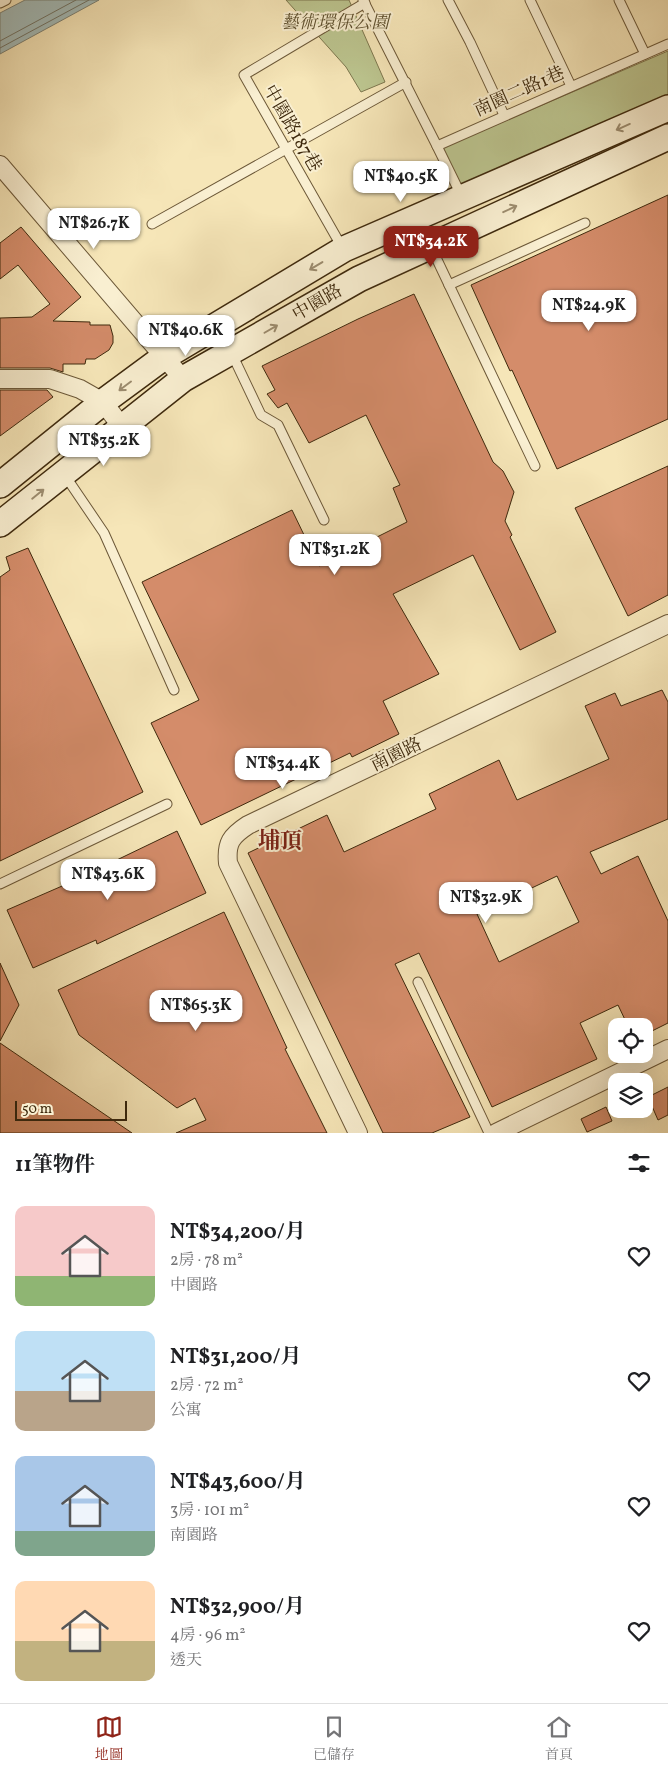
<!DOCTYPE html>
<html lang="zh-TW">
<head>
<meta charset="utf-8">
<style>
	:root { --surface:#fff; --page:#f2f2f2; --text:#202124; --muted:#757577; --line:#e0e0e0; --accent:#8f2418 }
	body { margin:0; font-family:Vollkorn,"Noto Serif TC",serif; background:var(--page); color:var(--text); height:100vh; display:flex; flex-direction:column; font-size:19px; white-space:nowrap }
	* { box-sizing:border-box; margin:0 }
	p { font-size:16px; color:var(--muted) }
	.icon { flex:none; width:28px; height:28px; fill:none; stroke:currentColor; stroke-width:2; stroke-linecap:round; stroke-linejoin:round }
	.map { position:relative; height:1133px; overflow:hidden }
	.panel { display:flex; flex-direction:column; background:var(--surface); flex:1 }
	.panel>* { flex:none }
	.fabs { position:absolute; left:608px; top:1018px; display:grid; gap:10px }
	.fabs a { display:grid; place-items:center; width:45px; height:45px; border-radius:10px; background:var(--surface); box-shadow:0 5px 20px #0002; font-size:25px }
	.scale { position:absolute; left:15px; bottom:12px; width:112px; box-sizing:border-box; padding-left:5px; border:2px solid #3e290d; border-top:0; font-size:14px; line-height:18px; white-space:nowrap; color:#3e290d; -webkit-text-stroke:4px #f9efd1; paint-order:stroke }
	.price { position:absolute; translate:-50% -42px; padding:0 11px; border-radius:10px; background:#fff; color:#222; font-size:16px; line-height:32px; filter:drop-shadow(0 1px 2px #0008) }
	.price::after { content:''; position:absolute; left:50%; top:30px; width:15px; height:11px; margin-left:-8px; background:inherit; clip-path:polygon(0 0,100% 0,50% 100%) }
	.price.current { background:var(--accent); color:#fff }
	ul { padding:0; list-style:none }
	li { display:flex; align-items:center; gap:15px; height:125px; padding:0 15px }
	li span { display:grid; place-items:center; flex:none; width:140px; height:100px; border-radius:10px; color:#555 }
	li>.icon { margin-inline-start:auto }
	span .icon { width:60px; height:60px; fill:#fffc; stroke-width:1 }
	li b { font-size:21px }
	h2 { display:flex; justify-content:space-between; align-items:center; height:60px; padding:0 15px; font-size:21px }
	.menu { display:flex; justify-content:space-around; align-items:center; height:70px; border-top:1px solid var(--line); background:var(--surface); font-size:14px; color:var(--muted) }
	.menu a { display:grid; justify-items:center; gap:2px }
	.menu .current { color:var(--accent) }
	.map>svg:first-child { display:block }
</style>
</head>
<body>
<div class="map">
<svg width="668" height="1133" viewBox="0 0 668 1133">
	<rect width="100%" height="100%" fill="#f6e6b8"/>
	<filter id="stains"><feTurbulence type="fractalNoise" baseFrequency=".004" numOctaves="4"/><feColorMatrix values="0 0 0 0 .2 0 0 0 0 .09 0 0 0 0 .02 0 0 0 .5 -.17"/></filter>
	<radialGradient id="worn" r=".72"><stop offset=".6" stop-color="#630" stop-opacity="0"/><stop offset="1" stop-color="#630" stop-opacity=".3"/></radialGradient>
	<!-- green -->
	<g fill="#bcc58f" stroke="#7d774e">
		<polygon points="286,0 349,0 385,82 361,92 346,67"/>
		<polygon points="668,51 668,103 463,193 442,148"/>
	</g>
	<!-- water -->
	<polygon fill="#a3bcba" stroke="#7b8175" points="25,0 99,0 0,54 0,13"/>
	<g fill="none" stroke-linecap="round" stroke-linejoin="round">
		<!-- shore -->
		<g stroke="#707264" stroke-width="1">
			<polyline points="0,41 76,0"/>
			<polyline points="0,48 89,0"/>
		</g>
	</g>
	<!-- building -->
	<g fill="#d48c6a" stroke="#3e290d" fill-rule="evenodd">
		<polygon points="668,195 668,419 557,469 512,370 510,371 471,285"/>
		<polygon points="21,227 81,297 53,321 90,322 90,325 110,325 113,336 113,343 109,350 95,359 86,359 85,364 63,364 63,372 50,368 0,368 0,318 32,317 50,304 18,265 0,279 0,243"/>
		<polygon points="414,294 493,462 503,471 514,492 505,521 512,535 510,537 556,632 520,650 473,555 393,594 439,674 383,701 399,734 352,757 350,753 201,825 151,723 199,700 142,582 292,510 319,566 407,522 393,488 400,485 366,415 309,443 287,403 278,408 267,394 275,390 262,366 358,319"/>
		<polygon points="0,390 47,390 53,397 0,436"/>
		<polygon points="668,466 668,595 628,616 575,508"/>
		<polygon points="28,548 143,792 0,861 0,577 10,570 6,557"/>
		<path d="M 662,690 L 668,702 L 668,819 L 590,852 L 601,874 L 638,856 L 668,921 L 668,1023 L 644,1035 L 644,1026 L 628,1026 L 618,1005 L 580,1023 L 597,1059 L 492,1107 L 419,953 L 395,964 L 470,1117 L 432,1133 L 383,1133 L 248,853 L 327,815 L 344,852 L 436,809 L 429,794 L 499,760 L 517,800 L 609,759 L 585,706 L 615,693 L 621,706 ZM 557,876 L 579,922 L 499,962 L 477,914 Z"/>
		<polygon points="177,831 206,893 97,944 96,940 33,968 7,910 69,883"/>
		<polygon points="224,912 287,1048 285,1049 327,1133 176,1133 206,1120 195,1098 177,1108 79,1035 58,990"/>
		<polygon points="0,963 19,1005 0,1041"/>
		<polygon points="0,1043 132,1133 0,1133"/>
		<polygon points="668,1087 668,1115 658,1120 648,1097"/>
		<polygon points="606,1107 612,1121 587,1132 581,1119"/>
	</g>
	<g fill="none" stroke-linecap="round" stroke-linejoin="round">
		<!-- service casing -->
		<g stroke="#6c5838" stroke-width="11">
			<g id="service">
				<polyline points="363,0 437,146"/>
				<polyline points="448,0 470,42 504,115"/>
				<polyline points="530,0 571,86"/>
				<polyline points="619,0 645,54"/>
				<polyline points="0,3 6,0"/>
				<polyline points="461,195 437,146 668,44"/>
				<polyline points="152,224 406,82"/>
				<polyline points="431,247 535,466"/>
				<polyline points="343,249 244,75 365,3"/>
				<polyline points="449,285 585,223"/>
				<polyline points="231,352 261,415 278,425 324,520"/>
				<polyline points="64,474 104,533 174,690"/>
				<polyline points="0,884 167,804"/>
				<polyline points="418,982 489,1133"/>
			</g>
		</g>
		<!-- minor casing -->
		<g stroke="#6c5838" stroke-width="20">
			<g id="minor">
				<polyline points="0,165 183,379"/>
				<polyline points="0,379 50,379 80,389 103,402 122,427"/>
				<path d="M 358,1133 L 228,863 C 226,843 231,836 248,825 L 668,624"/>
				<polyline points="496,1133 668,1049"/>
			</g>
		</g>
		<!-- secondary casing -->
		<g stroke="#3e290d" stroke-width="28">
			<g id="secondary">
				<polyline points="0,485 103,402 164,357 344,249 668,108"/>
				<polyline points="0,524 183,379 359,279 668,137"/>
			</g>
		</g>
		<!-- service -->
		<use href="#service" stroke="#f9efd1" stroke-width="9"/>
		<!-- minor -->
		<use href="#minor" stroke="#f9efd1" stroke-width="18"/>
		<!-- secondary -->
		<use href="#secondary" stroke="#f9efd1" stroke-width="25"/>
	</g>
	<!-- one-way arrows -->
	<defs><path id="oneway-shaft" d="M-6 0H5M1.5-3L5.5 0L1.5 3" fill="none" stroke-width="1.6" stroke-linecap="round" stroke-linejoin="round" transform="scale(1.25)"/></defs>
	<g stroke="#9c8c6f">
		<use href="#oneway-shaft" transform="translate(623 127) rotate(156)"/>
		<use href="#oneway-shaft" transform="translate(510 209) rotate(-25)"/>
		<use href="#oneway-shaft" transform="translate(316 266) rotate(149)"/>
		<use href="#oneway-shaft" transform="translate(271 329) rotate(-30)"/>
		<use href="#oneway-shaft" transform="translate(125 386) rotate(143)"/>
		<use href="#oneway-shaft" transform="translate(38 494) rotate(-39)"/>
	</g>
	<g text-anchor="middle" stroke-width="4" stroke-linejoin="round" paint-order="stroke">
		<!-- park labels -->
		<g font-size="18" font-style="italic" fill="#5e502e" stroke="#f9efd1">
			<text x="335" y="28">藝術環保公園</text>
		</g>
		<!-- street labels -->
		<g font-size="18" fill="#3e290d" stroke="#f9efd1">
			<text transform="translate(519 91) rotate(-24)" y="6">南園二路1巷</text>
			<text transform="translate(293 128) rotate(60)" y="6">中園路187巷</text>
			<text transform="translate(317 302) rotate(-30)" y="6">中園路</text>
			<text transform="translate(396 754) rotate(-26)" y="6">南園路</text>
		</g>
		<!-- district labels -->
		<g font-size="22" font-weight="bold" fill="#7a1f14" stroke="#f9efd1">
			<text x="280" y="848">埔頂</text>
		</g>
	</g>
	<rect width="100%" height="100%" filter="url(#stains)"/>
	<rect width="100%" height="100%" fill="url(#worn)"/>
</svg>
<div class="fabs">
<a><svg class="icon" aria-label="locate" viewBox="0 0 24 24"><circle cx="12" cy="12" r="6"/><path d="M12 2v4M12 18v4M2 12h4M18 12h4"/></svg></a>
<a><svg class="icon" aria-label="layers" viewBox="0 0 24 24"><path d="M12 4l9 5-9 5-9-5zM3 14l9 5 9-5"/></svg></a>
</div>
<div class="scale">50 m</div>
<b class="price" style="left:401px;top:203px">NT$40.5K</b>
<b class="price" style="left:94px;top:250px">NT$26.7K</b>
<b class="price current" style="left:431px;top:268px">NT$34.2K</b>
<b class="price" style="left:589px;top:332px">NT$24.9K</b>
<b class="price" style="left:186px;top:357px">NT$40.6K</b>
<b class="price" style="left:104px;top:467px">NT$35.2K</b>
<b class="price" style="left:335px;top:576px">NT$31.2K</b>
<b class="price" style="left:283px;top:790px">NT$34.4K</b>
<b class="price" style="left:108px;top:901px">NT$43.6K</b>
<b class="price" style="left:486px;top:924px">NT$32.9K</b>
<b class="price" style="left:196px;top:1032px">NT$65.3K</b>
</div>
<section class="panel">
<h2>11筆物件<svg class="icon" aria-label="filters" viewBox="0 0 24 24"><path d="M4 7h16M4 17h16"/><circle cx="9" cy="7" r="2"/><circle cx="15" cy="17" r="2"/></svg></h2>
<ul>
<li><span style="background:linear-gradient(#f6c9c9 70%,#8fb573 0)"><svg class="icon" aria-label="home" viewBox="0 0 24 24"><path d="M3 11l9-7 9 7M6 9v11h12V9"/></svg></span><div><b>NT$34,200/月</b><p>2房 · 78 m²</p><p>中園路</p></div><svg class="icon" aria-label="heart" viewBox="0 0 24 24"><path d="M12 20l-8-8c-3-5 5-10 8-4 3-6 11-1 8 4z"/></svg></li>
<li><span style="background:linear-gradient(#bfe0f5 60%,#b9a48a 0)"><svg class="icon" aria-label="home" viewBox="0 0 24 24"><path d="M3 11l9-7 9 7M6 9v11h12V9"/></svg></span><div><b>NT$31,200/月</b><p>2房 · 72 m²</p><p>公寓</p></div><svg class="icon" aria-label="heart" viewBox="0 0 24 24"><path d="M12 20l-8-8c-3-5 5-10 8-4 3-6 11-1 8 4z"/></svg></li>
<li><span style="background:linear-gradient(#a9c7e8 75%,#7fa58c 0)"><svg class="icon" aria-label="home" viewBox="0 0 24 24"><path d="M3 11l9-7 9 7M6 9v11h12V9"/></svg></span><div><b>NT$43,600/月</b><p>3房 · 101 m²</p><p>南園路</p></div><svg class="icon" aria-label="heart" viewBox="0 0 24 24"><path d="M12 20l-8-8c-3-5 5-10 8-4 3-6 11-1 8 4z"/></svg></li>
<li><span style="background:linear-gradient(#ffd9b3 60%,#c2b280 0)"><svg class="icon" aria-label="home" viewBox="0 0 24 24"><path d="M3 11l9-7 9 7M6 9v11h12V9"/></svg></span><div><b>NT$32,900/月</b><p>4房 · 96 m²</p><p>透天</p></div><svg class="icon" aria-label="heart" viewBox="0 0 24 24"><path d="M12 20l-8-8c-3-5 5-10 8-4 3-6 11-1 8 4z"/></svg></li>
</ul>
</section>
<nav class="menu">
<a class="current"><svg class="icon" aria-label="map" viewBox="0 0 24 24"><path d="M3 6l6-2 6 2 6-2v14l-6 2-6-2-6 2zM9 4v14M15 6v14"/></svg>地圖</a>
<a><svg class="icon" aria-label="saved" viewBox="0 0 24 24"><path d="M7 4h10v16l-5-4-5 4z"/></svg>已儲存</a>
<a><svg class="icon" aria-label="home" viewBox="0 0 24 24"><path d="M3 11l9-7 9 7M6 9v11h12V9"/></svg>首頁</a>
</nav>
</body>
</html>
